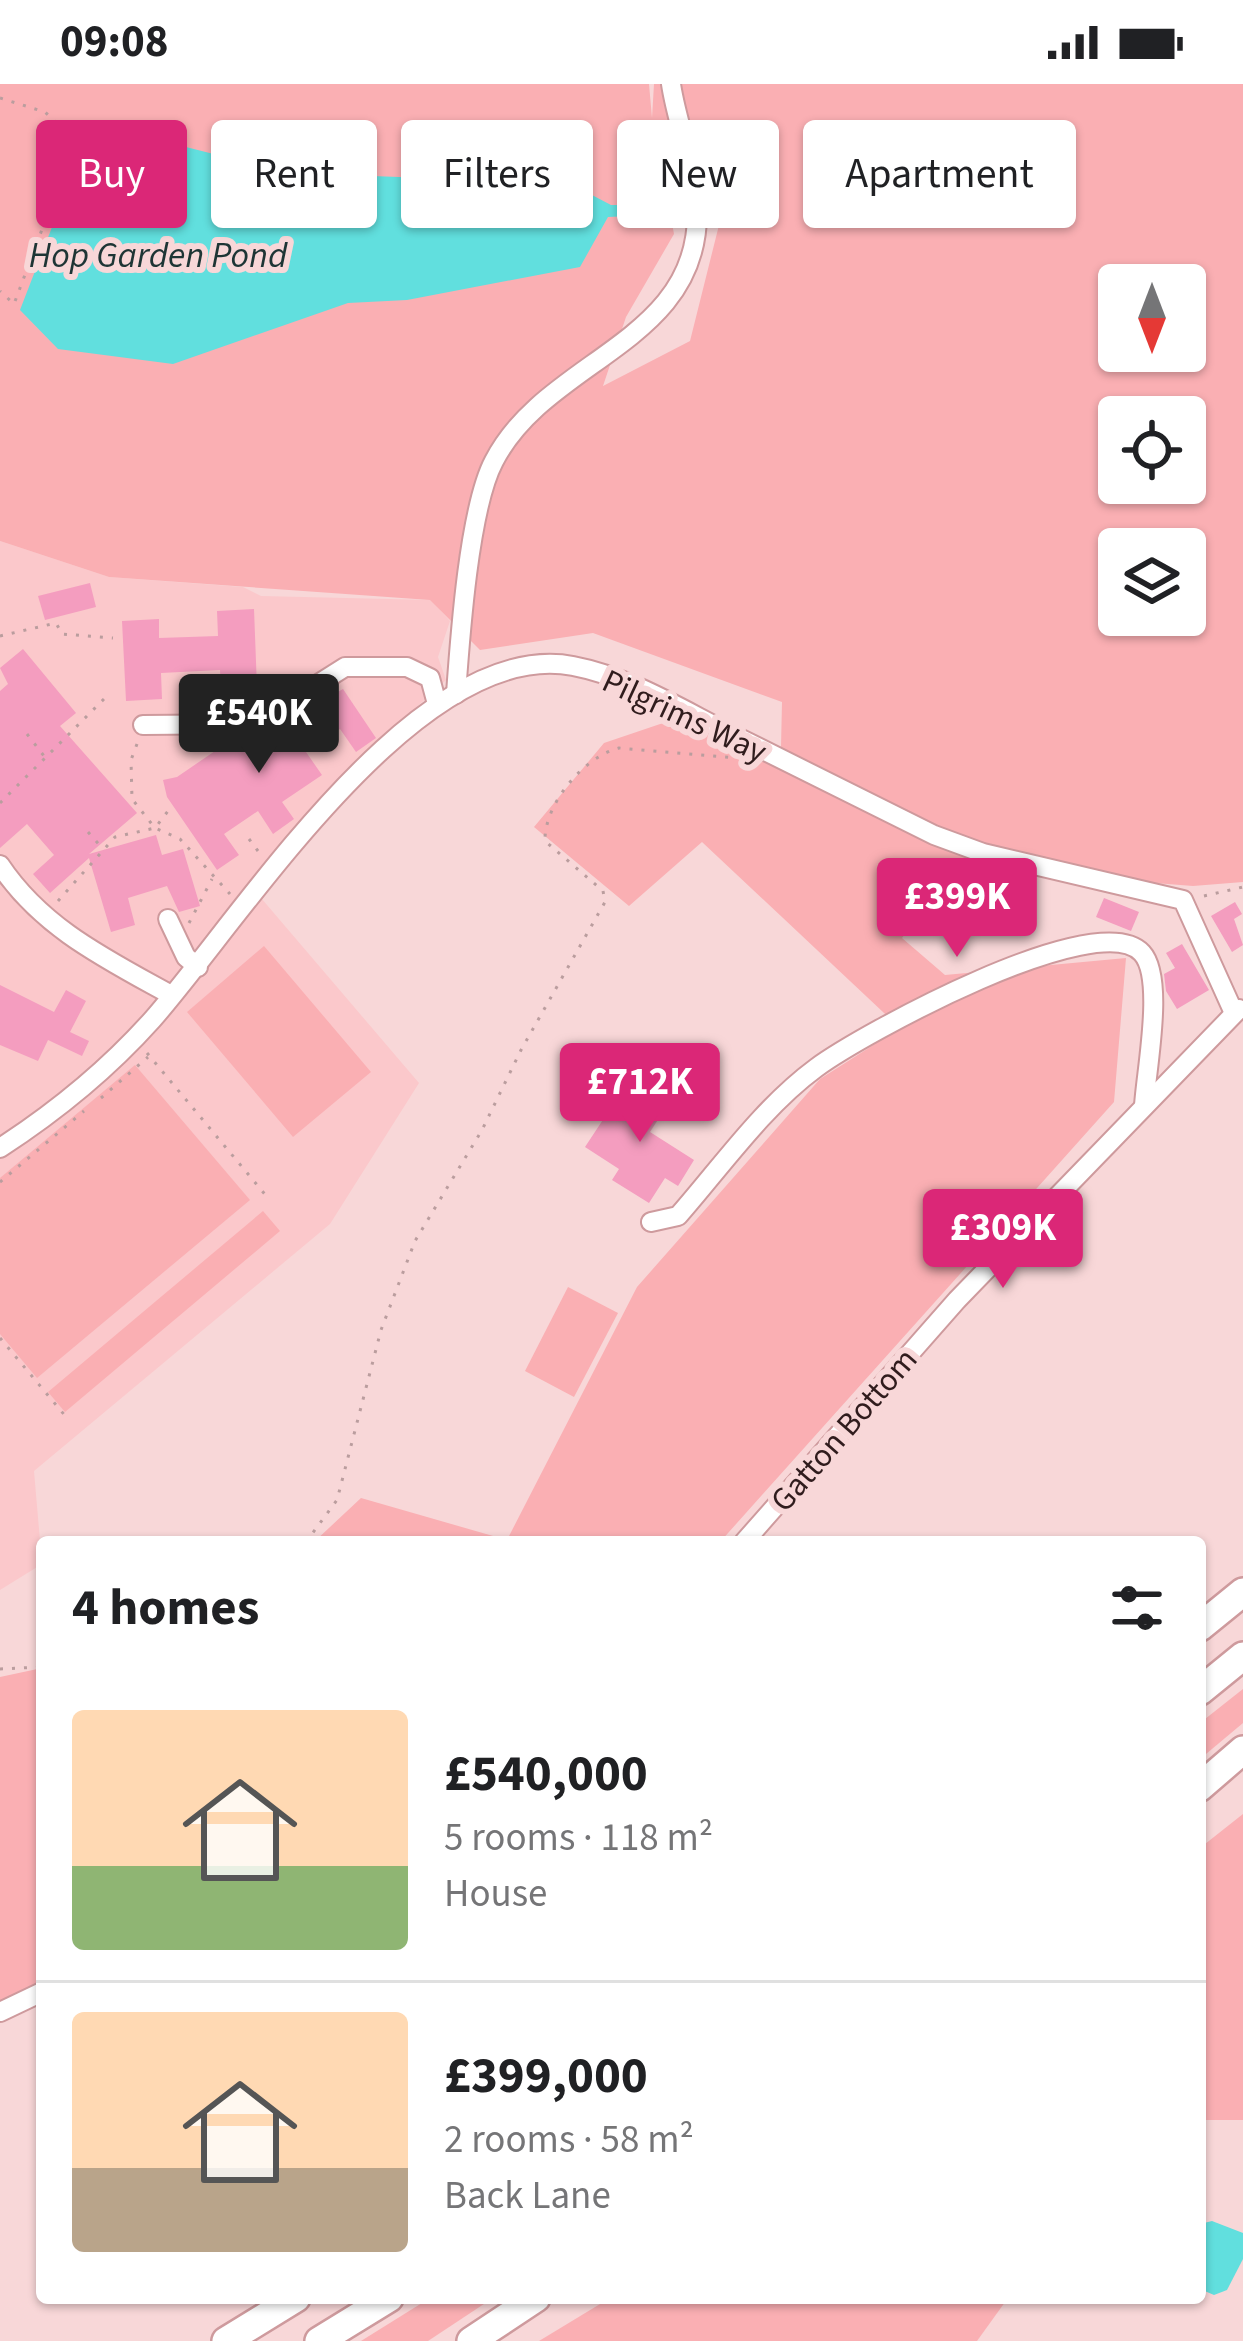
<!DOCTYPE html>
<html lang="en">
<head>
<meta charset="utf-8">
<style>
	:root { --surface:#fff; --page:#f2f2f2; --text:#202124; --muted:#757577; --line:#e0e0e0; --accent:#db2777 }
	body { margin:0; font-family:"Source Sans 3",sans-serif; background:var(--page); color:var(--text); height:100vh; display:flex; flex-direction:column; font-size:45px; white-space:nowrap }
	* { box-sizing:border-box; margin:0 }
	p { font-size:39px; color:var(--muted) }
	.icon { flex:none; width:66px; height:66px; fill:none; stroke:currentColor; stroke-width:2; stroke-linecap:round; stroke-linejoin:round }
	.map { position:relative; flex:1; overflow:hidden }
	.panel { position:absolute; left:36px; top:1452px; width:1170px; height:768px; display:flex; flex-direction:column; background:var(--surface); border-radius:12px; box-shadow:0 3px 9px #0004 }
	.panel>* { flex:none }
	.banner { position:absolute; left:36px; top:36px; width:1173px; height:108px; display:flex; gap:24px }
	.needle { width:78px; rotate:180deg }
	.buttons { position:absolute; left:1098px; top:180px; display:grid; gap:24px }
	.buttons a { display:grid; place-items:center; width:108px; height:108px; border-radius:12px; background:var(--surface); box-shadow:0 3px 9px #0004; font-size:60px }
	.price { position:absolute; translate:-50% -102px; padding:0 27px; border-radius:12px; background:var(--accent); color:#fff; font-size:39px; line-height:78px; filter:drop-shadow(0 3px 6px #0008) }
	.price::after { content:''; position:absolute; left:50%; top:72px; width:36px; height:27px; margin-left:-18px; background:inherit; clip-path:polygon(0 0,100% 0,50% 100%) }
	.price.selected { background:#222; color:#fff }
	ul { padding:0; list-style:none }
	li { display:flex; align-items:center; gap:36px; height:300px; padding:0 36px }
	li+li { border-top:3px solid var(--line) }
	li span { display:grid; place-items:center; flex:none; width:336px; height:240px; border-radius:12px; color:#555 }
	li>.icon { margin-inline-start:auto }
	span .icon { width:144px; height:144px; fill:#fffc; stroke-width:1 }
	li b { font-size:51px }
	h2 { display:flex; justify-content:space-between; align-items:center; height:144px; padding:0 36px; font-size:51px }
	.pill { padding:0 42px; border-radius:12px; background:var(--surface); box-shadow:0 3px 9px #0004; font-size:42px; line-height:108px }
	.pill.selected { background:var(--accent); color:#fff }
	.status { display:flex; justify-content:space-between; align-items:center; height:84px; padding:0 60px; background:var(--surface); direction:ltr }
	.status svg { height:33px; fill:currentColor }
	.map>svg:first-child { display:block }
</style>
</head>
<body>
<div class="status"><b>09:08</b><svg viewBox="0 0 49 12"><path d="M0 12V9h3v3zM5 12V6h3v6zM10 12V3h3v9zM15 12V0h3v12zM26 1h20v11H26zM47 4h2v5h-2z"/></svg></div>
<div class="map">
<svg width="1243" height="2257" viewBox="0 0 1243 2257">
	<rect width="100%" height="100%" fill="#f8d7d8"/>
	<!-- built -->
	<polygon fill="#fbc8cb" points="0,457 109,493 243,503 261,512 431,516 450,537 438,573 446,596 334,699 250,801 419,999 330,1140 34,1387 42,1480 0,1506"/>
	<!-- green -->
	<g fill="#faafb3" fill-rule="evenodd">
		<path d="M 0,0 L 649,0 L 652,34 L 654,0 L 1243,0 L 1243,798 L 1193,802 L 953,783 L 902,854 L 945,891 L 1126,874 L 1114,1018 L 720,1458 L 314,1458 L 361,1414 L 507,1456 L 637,1203 L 820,995 L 900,944 L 702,758 L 629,822 L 534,743 L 604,659 L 669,637 L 781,663 L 782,618 L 593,549 L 480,566 L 430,516 L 109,493 L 0,457 ZM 669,123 L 723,125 L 690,257 L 603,302 L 626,233 L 674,150 ZM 1119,201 L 1185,201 L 1185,267 L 1119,267 ZM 1119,333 L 1185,333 L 1185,399 L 1119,399 ZM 1119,465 L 1185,465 L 1185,531 L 1119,531 Z"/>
		<polygon points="264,862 371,988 293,1053 187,928"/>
		<polygon points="135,981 250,1116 37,1294 0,1250 0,1094"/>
		<polygon points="263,1127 280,1147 65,1328 48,1308"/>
		<polygon points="568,1203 618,1229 574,1313 525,1287"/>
		<polygon points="42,1584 42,1897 0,1918 0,1593"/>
		<polygon points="1243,1605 1243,1639 1200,1675 1200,1639"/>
		<polygon points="1243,1730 1243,2036 1200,2036 1200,1764"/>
		<polygon points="430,2214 493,2214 428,2257 361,2257"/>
		<polygon points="610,2214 1008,2214 977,2257 539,2257"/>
	</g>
	<!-- water -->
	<g fill="#61dfde">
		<polygon points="88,50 124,61 182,62 288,89 569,99 611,121 673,121 676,130 608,133 580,183 407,216 348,219 173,280 58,265 20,226"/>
		<polygon points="1212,2137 1243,2149 1243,2175 1227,2206 1214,2211 1200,2205 1200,2140"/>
	</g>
	<!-- building -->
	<g fill="#f49dbf">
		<polygon points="90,499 96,523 45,536 38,512"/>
		<polygon points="254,525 257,604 221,605 220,586 161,589 162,615 126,617 122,537 159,535 159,554 218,552 217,527"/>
		<polygon points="23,565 76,629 60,642 137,729 89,770 156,751 162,771 183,765 200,822 179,828 167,802 128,814 135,841 111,848 89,774 50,809 33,790 54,771 27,740 0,764 0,607 8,600 0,584"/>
		<polygon points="343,605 376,654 356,668 340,645 306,668 322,691 282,718 294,735 273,750 258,727 224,750 239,771 217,786 167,713 163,696 177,693 234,654 247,671 285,645 281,639"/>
		<polygon points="1104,814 1139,828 1131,847 1096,833"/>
		<polygon points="1235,818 1242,830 1234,835 1243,861 1232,868 1211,832"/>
		<polygon points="1182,860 1209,906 1177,925 1166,907 1164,890 1175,884 1166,869"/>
		<polygon points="0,901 54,928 66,906 86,917 70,948 89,957 82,972 48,956 38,977 0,961"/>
		<polygon points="666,994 679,1003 650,1048 694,1076 678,1102 665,1094 649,1119 612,1096 619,1085 585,1063 614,1019 631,1030 648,1004 656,1009"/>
	</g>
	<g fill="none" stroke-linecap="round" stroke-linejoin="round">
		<!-- minor casing -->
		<g stroke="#ce9a9d" stroke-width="22">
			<g id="minor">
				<path d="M 456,610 C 460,553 469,424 494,377 C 547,274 701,259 697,125 C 696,84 677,41 671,0"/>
				<polyline points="143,641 255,640 345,583 407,583 430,594 437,620"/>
				<path d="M 0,781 C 42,844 106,875 171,911"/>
				<polyline points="168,835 186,873 198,883"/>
				<path d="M 0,1064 C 54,1029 109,984 152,936 C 242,834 418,552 573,582 C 626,592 676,622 723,646 C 794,681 864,716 934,751 L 983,769 L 1183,816 L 1234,929"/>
				<path d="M 651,1138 L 678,1132 C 721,1083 763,1023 816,984 C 862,950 1098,821 1142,869 C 1165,894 1146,987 1144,1022"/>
				<polyline points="744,1458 957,1216 1239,925"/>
				<polyline points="0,1928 42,1908"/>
			</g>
		</g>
		<!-- highway casing -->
		<g stroke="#ce9a9d" stroke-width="32">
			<g id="highway">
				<polyline points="1200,1543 1243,1508"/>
				<polyline points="1200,1607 1243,1572"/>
				<polyline points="1200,1703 1243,1666"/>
				<polyline points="226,2257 296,2214"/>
				<polyline points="319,2257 389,2214"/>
				<polyline points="471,2257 536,2214"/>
			</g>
		</g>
		<!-- path -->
		<g stroke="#ba9d9e" stroke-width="3" stroke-dasharray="3 9" stroke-linecap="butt">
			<polyline points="0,14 45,28 67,49 67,79 14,220 0,207"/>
			<polyline points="0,552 56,539 62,550 113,554"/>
			<polyline points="27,650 44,672"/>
			<polyline points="137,660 131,676 132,715 155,744 180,755 230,810"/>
			<polyline points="0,719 110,609"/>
			<polyline points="88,748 104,766"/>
			<polyline points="249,755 261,771"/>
			<polyline points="1204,812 1243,803"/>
			<polyline points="58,817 115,753 155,744 168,727"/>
			<polyline points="189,839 212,795"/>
			<polyline points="147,969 268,1114"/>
			<polyline points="101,1014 148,973"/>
			<polyline points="0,1098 84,1027"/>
			<polyline points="0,1254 67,1334"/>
			<path d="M 306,1458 L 337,1416 L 381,1246 L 415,1157 L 482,1046 L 521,966 L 605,818 L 603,807 L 545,757 C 544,721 583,673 619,664 L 736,674"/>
			<polyline points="0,1585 42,1583"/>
		</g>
		<!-- minor -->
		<use href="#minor" stroke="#fff" stroke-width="18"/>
		<!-- highway -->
		<use href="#highway" stroke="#fff" stroke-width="27"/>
	</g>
	<g text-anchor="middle" stroke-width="12" stroke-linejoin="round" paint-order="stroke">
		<!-- street labels -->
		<g font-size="33" fill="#301c1d" stroke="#f8d7d8">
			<text transform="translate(685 631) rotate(25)" y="12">Pilgrims Way</text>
			<text transform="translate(843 1345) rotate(-49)" y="12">Gatton Bottom</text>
		</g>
		<!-- water labels -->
		<g font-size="36" font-style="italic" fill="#1e3535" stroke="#f8d7d8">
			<text x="158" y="183">Hop Garden Pond</text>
		</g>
	</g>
</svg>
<div class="buttons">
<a><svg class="needle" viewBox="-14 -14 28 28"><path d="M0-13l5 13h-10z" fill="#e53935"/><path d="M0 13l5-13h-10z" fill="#757577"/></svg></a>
<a><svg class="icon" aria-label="locate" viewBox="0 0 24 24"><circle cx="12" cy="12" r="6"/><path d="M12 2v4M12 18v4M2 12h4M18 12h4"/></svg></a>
<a><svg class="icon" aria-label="layers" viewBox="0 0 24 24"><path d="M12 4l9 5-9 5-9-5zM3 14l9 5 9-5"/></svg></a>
</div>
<b class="price selected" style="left:259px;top:692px">£540K</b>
<b class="price" style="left:957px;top:876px">£399K</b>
<b class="price" style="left:640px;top:1061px">£712K</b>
<b class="price" style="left:1003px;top:1207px">£309K</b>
<div class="banner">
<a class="pill selected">Buy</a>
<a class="pill">Rent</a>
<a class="pill">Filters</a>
<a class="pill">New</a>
<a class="pill">Apartment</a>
</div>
<section class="panel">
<h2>4 homes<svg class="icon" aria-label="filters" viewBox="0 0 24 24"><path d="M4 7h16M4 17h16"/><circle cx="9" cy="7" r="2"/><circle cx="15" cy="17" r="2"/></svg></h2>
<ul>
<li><span style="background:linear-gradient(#ffd9b3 65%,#8fb573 0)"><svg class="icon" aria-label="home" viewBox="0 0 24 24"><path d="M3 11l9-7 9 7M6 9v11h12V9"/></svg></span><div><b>£540,000</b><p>5 rooms · 118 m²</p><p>House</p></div></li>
<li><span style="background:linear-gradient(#ffd9b3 65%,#b9a48a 0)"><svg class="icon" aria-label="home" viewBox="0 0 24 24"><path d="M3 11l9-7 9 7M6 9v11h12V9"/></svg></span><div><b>£399,000</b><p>2 rooms · 58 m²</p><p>Back Lane</p></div></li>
</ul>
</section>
</div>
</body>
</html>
